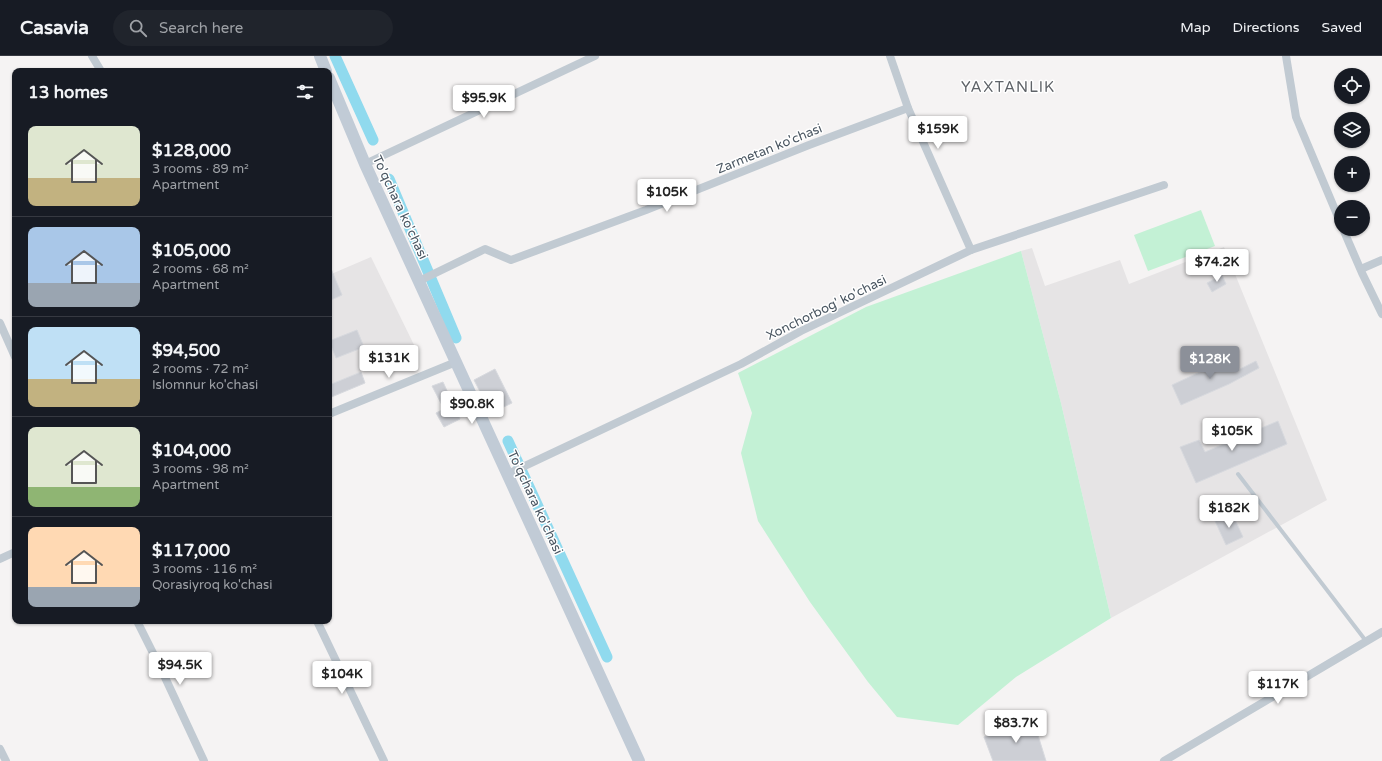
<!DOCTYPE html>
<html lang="en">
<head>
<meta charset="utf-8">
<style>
	:root { --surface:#171b24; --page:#20242c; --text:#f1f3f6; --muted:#9ea1a6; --line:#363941; --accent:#8c9099 }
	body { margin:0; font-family:"Varela Round",sans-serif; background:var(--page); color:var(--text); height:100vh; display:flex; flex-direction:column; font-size:15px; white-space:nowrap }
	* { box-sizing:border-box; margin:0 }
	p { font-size:13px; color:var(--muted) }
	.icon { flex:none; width:22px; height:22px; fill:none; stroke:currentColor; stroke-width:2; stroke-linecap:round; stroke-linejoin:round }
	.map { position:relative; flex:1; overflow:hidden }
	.panel { position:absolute; left:12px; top:12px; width:320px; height:556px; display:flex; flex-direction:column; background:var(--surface); border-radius:8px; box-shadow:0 1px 3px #0004 }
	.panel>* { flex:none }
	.controls { position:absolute; left:1334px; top:12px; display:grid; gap:8px }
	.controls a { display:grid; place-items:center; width:36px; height:36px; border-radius:50%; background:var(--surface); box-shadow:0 1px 3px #0004; font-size:20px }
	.price { position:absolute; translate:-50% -34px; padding:0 9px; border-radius:4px; background:#fff; color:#222; font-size:13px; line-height:26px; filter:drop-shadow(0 1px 2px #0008) }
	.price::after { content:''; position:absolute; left:50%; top:24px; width:12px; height:9px; margin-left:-6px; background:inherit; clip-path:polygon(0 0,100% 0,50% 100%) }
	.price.active { background:var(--accent); color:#fff }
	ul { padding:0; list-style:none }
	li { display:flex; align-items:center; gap:12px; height:100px; padding:0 16px }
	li+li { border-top:1px solid var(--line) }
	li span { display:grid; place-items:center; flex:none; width:112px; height:80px; border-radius:8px; color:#555 }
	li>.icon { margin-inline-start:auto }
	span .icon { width:48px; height:48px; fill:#fffc; stroke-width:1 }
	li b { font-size:17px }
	h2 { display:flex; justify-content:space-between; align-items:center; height:48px; padding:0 16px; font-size:17px }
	header { display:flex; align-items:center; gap:24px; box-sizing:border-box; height:56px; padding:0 20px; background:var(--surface); border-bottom:1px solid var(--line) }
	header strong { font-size:19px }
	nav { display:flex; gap:22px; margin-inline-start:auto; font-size:14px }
	.search { width:280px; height:36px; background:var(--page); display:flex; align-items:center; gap:10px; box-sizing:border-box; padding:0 14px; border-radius:22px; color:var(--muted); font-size:15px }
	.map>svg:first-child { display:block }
</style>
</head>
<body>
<header>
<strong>Casavia</strong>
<div class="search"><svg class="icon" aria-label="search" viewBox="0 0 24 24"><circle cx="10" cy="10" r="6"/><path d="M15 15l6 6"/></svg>Search here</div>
<nav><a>Map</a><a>Directions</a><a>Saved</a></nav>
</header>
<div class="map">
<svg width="1382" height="705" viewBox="0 0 1382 705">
	<rect width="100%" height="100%" fill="#f5f3f3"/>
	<!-- education -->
	<g fill="#e6e4e5">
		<polygon points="1224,191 1327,444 1111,562 1061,347 1021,195 1032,192 1045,230 1120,204 1129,228"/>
		<polygon points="371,201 416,293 329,329 329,219"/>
	</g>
	<!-- green -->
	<g fill="#c3f1d5">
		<polygon points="1201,154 1215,190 1148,215 1134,179"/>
		<polygon points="1021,195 1061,347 1111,562 1016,621 958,669 897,661 868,626 810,546 758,465 741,397 752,357 738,317 866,251"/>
	</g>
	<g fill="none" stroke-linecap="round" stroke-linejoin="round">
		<!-- canal -->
		<g stroke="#90daee" stroke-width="11">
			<polyline points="335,0 373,84"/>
			<polyline points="389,123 456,282"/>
			<polyline points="508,385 607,601"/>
		</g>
	</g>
	<!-- building -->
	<g fill="#cdcfd5" stroke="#d7d9de">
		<polygon points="329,208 342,239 329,245"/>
		<polygon points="1222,219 1226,228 1212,236 1207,227"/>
		<polygon points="357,274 364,291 336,302 329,285"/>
		<polygon points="1230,302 1236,315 1256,305 1259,312 1229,328 1181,349 1172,329"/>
		<polygon points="495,313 512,347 491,357 474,324"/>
		<polygon points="361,316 365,327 329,342 329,329"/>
		<polygon points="443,326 460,363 444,371 436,357 444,353 432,330"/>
		<polygon points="1278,365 1287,388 1196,427 1180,391 1199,384 1205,396"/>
		<polygon points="1232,457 1243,481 1226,489 1215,465"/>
		<polygon points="1033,663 1046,705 993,705 984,681"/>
	</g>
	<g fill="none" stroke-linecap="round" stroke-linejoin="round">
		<!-- lane -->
		<polyline stroke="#c1cad2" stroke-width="4" points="1238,418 1366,585"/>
		<!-- street -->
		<g stroke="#c1cad2" stroke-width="8">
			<polyline points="92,0 101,15"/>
			<polyline points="890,0 908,52 971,194"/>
			<polyline points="1286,0 1296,61 1341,168"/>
			<polyline points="365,108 595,0"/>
			<polyline points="1343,173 1362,217 1382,258"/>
			<polyline points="1361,213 1382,204"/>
			<polyline points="419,225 485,193 511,204 646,154 809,89 908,52"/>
			<polyline points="0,267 15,301"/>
			<polyline points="329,358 456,306"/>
			<polyline points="508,418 741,308 801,275 971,194 1164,129"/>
			<polyline points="0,503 15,496"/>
			<polyline points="137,565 162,615 204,705"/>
			<polyline points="317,565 384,705"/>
			<polyline points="0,693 6,705"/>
			<polyline points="1164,705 1382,576"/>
		</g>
		<!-- secondary -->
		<g stroke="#c1cbd6" stroke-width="12">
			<polyline points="320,0 326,15"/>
			<polyline points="329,22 365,108 639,705"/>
		</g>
	</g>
	<g text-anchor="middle" stroke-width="3" stroke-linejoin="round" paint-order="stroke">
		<!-- street labels -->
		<g font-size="13" fill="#4a5661" stroke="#fff">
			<text transform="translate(769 92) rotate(-22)" y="5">Zarmetan ko'chasi</text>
			<text transform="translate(401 151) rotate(65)" y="5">To'qchara ko'chasi</text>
			<text transform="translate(826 251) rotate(-26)" y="5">Xonchorbog' ko'chasi</text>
			<text transform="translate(536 446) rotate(65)" y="5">To'qchara ko'chasi</text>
		</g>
		<!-- quarter labels -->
		<g font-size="15" letter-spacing="1" fill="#5f6368" stroke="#fff">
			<text x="1008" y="36">YAXTANLIK</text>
		</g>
	</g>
</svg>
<div class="controls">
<a><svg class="icon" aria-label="locate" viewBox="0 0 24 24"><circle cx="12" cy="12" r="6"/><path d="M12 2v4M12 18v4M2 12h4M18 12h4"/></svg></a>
<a><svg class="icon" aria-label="layers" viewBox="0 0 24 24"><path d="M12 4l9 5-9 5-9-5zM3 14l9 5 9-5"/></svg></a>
<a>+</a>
<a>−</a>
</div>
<b class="price" style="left:484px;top:63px">$95.9K</b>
<b class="price" style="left:938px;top:94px">$159K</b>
<b class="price" style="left:667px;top:157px">$105K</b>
<b class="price" style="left:1217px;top:227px">$74.2K</b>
<b class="price" style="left:389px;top:323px">$131K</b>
<b class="price active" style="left:1210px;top:324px">$128K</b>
<b class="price" style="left:472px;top:369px">$90.8K</b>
<b class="price" style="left:1232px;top:396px">$105K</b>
<b class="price" style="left:1229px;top:473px">$182K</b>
<b class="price" style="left:180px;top:630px">$94.5K</b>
<b class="price" style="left:342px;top:639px">$104K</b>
<b class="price" style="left:1278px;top:649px">$117K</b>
<b class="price" style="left:1016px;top:688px">$83.7K</b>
<section class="panel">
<h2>13 homes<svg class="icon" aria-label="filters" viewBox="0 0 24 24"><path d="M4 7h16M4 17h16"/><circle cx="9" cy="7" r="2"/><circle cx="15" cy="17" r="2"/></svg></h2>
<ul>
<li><span style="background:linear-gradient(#dfe7d0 65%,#c2b280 0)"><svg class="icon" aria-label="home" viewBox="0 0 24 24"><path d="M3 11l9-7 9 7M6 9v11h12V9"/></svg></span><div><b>$128,000</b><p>3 rooms · 89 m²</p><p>Apartment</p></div></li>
<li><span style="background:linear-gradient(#a9c7e8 70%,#9aa5b1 0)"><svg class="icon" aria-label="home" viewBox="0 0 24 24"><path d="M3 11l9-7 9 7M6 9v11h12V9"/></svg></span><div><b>$105,000</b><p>2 rooms · 68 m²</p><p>Apartment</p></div></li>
<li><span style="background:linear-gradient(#bfe0f5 65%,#c2b280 0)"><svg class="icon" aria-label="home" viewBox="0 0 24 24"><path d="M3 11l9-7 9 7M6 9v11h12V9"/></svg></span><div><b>$94,500</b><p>2 rooms · 72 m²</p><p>Islomnur ko'chasi</p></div></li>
<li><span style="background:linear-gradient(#dfe7d0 75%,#8fb573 0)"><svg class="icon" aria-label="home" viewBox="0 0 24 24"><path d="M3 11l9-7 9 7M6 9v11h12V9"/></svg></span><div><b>$104,000</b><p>3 rooms · 98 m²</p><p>Apartment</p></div></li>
<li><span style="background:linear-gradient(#ffd9b3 75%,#9aa5b1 0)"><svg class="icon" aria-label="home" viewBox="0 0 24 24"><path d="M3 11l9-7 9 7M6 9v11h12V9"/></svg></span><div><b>$117,000</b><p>3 rooms · 116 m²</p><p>Qorasiyroq ko'chasi</p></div></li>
</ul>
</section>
</div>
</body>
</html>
